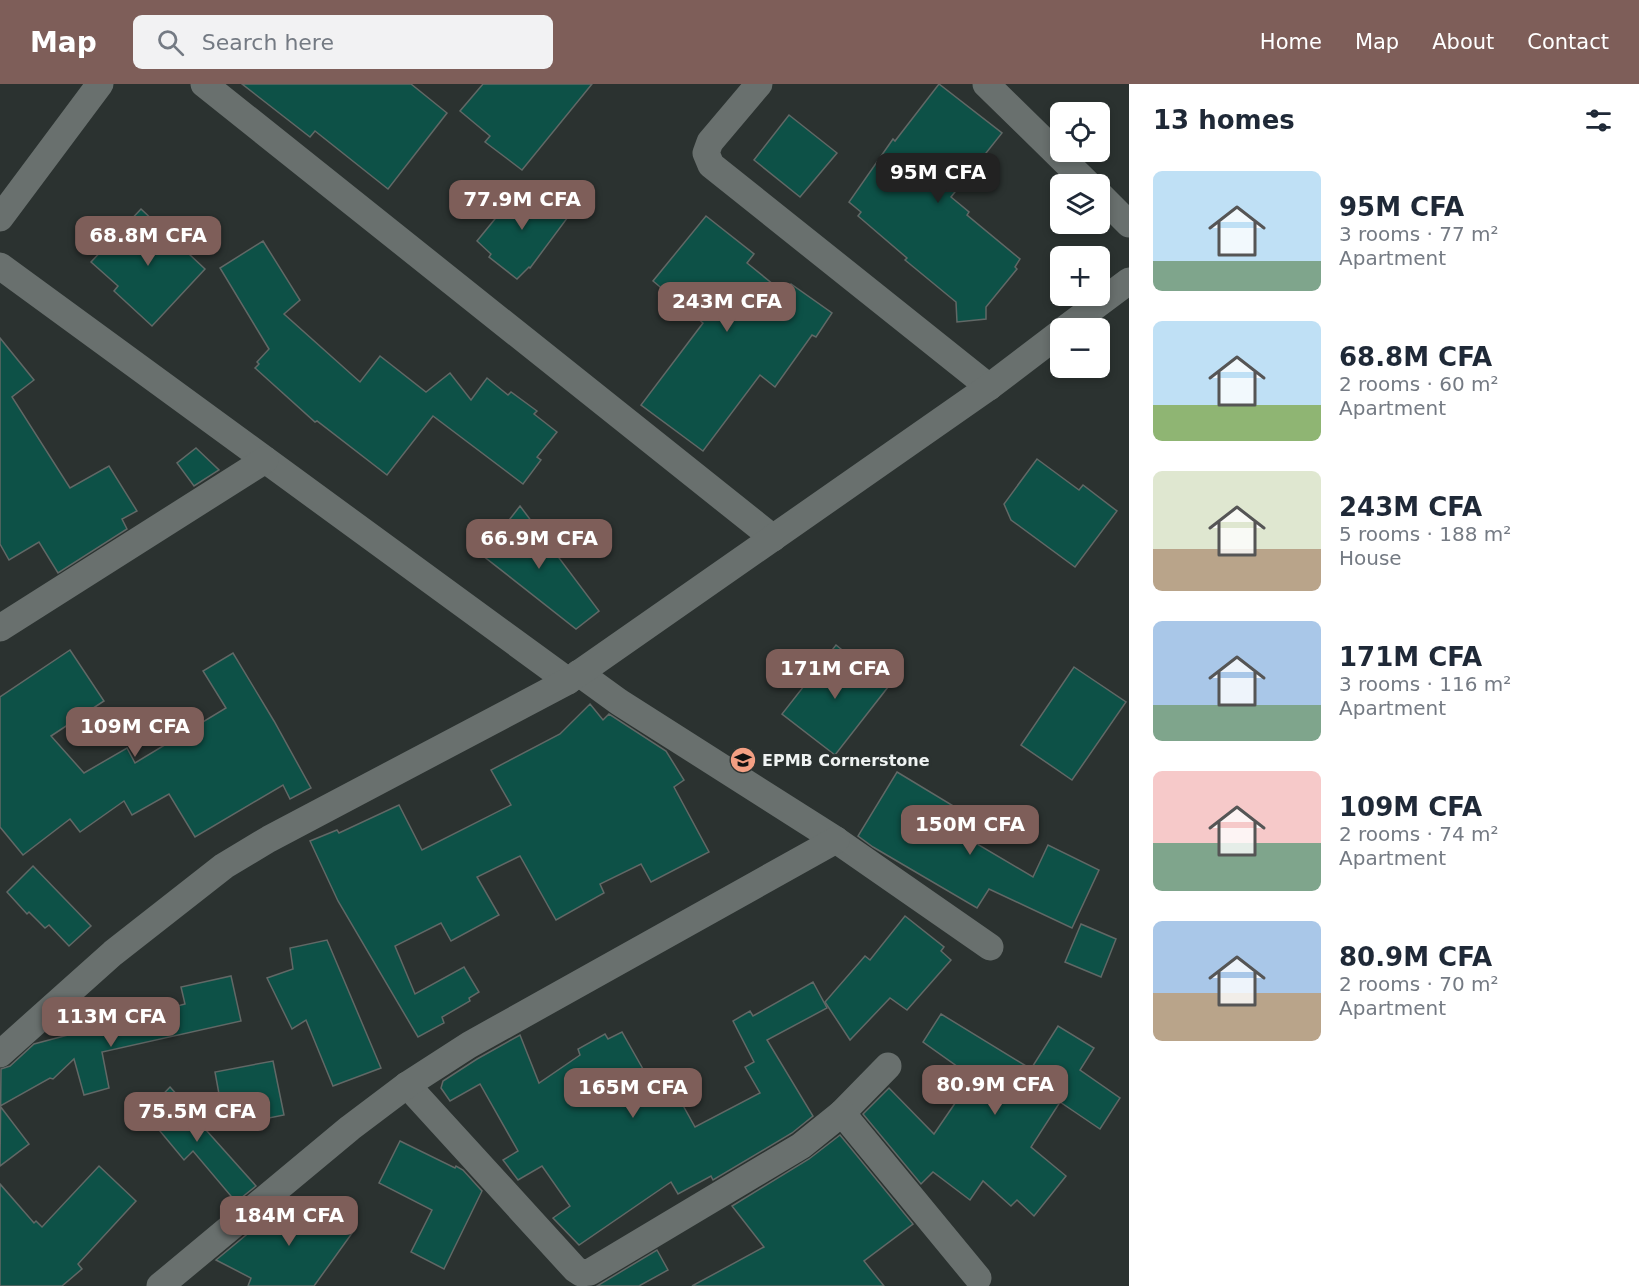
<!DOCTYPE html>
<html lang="en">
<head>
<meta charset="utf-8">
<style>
	:root { --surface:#fff; --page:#f2f2f3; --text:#1f2937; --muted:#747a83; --accent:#7e5e59 }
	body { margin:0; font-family:"DejaVu Sans",sans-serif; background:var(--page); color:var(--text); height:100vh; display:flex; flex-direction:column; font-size:22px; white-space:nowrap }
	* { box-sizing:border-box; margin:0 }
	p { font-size:20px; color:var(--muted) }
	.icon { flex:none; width:33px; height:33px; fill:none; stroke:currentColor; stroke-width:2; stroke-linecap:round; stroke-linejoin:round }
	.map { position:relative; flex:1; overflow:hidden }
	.drawer { display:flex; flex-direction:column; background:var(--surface); width:510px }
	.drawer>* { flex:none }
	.fabs { position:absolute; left:1050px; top:18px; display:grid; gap:12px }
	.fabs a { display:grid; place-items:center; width:60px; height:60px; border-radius:9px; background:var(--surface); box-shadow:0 3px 9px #0003; font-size:30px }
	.price { position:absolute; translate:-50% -51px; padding:0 14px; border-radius:12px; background:var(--accent); color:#fff; font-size:20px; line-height:39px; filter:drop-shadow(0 2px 3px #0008) }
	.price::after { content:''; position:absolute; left:50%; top:36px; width:18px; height:14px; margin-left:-9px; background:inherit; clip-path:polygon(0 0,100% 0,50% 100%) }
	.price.on { background:#222; color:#fff }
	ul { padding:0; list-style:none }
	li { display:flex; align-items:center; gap:18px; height:150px; padding:0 24px }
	li span { display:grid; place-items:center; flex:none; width:168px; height:120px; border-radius:9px; color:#555 }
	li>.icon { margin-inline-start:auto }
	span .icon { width:72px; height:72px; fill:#fffc; stroke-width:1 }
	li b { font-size:26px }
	h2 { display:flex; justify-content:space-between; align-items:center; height:72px; padding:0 24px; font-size:26px }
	header { display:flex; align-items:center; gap:36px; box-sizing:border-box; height:84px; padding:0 30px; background:var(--accent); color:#fff }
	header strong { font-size:28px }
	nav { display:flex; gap:33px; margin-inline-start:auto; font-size:21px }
	.search { width:420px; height:54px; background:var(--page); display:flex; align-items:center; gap:15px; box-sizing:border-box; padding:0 21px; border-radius:9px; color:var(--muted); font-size:22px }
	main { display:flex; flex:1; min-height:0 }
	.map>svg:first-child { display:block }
</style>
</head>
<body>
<header>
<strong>Map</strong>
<div class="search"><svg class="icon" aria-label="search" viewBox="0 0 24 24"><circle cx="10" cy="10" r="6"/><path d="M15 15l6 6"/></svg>Search here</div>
<nav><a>Home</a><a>Map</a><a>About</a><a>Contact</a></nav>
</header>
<main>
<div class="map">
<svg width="1129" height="1202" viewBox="0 0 1129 1202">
	<rect width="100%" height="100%" fill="#2b3230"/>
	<!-- building -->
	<g fill="#0d5147" stroke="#616866" stroke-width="1.5">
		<polygon points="242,0 411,0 447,29 388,105 315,47 310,53"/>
		<polygon points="483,0 592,0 522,86 485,58 490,52 460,27"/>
		<polygon points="939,0 1002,49 951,113 969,128 967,131 1020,175 1015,183 1017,185 986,223 986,235 957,238 956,218 905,176 907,174 858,132 861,128 849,118 893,55 895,57"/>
		<polygon points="789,31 837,69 800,113 754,76"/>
		<polygon points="525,98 568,133 530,184 529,183 517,195 489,173 491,170 477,157"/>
		<polygon points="141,125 205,185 152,242 114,207 118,202 91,178"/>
		<polygon points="706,132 754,170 747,179 784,209 791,200 832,229 816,253 812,251 775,303 760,291 703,367 641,321 703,239 653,197"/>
		<polygon points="263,157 300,216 284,230 360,298 380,272 426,308 450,289 471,316 487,294 508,311 511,308 537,327 534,330 557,348 537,373 541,376 523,400 433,332 387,391 317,337 315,338 255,284 259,280 257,278 269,265 220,184"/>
		<polygon points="0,254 34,296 12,313 70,404 109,382 137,427 122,435 127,445 58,489 39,458 9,476 0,460"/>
		<polygon points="196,364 219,386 194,402 177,379"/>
		<polygon points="1037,375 1079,406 1083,401 1117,427 1075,483 1011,436 1004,420"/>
		<polygon points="520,422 599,527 576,545 482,471"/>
		<polygon points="836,561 888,603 835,671 782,630"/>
		<polygon points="70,566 104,617 51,652 84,689 127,664 135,679 226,624 203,587 233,569 274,637 311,704 290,715 283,701 195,753 169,710 132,731 124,717 80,748 70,735 23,771 0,743 0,613"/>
		<polygon points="1074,583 1126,618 1072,696 1021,661"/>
		<polygon points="590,620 603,636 609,630 666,667 684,696 674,703 709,768 651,798 641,780 600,800 604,809 556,836 520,772 477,793 499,831 451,857 441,839 395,862 415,910 464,883 479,908 469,914 470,917 442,933 444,939 418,953 338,817 310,757 337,746 339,749 399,721 422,766 511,721 491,686 560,650"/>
		<polygon points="897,688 960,726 950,744 1033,793 1048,761 1099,786 1072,844 989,805 977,824 873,763 858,752"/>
		<polygon points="33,782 91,842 69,862 49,841 45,844 29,828 27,830 7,808"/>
		<polygon points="905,832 944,863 941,867 951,876 907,926 890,914 850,956 825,918 865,872 870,876"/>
		<polygon points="1081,840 1116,855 1101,893 1065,878"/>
		<polygon points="327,856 381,984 333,1002 306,936 292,945 267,894 293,885 290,864"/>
		<polygon points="231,892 241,937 102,968 109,1004 84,1011 74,975 53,995 50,994 0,1022 29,1060 0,1082 1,985 10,982 34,960 185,920 181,903"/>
		<polygon points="813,898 827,924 767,956 813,1032 792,1049 713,1096 711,1092 678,1110 671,1098 579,1161 553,1134 570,1122 542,1082 518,1096 503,1076 518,1067 480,1000 450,1017 441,1004 443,997 477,975 520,951 539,999 580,971 578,965 605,950 608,955 622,948 660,1015 675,1007 695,1043 760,1009 745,983 754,978 733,937 750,927 753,932"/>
		<polygon points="941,930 1031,985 1058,942 1094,964 1080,986 1120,1014 1100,1045 1060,1018 1031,1063 1066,1092 1034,1132 1017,1116 1011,1122 983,1097 970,1116 933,1088 921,1100 863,1030 889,1004 934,1050 962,1009 948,996 958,983 923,958"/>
		<polygon points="273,977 284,1031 225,1043 215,988"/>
		<polygon points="170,1003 209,1046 206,1046 256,1102 236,1118 193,1067 184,1076 145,1029"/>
		<polygon points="840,1051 913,1140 864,1177 884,1202 692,1202 764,1163 732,1122 809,1075"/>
		<polygon points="400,1057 455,1084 456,1082 463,1086 482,1107 444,1185 411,1168 432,1126 379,1099"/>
		<polygon points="99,1082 136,1117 78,1180 82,1185 62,1202 0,1202 0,1100 34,1139 36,1137 42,1143"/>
		<polygon points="292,1113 355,1145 314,1202 248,1202 251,1194 216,1176"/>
		<polygon points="657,1166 668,1186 639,1202 597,1202"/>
	</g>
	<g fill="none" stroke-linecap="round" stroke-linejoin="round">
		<!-- street -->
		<g stroke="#69706e" stroke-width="27">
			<polyline points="204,0 773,454"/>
			<polyline points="759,0 710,58 706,69 711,81 989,303"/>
			<polyline points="986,0 1088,100"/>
			<polyline points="1100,111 1129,140"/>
			<polyline points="0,134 100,0"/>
			<polyline points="0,182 568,597"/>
			<polyline points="1066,244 1129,197"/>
			<polyline points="0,544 265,376"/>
			<polyline points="579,589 619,618 836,756 990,863"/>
			<polyline points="0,970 113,869 224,782 269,755 568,597 989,303 1060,249"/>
			<polyline points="407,1001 575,1185 581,1189 590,1188 801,1062 842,1029 888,982"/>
			<polyline points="842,1029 978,1194"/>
			<polyline points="160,1202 350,1044 407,1001 469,961 836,756"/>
		</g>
	</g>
	<!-- icons -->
	<defs>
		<g id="school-disc" transform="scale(1.35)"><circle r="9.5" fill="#f39f83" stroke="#2b3230"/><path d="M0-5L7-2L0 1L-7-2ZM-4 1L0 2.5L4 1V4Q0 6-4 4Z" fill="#111"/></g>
	</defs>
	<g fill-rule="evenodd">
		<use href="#school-disc" x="743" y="676"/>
	</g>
	<g text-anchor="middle" stroke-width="6" stroke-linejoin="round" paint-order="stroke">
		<!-- poi labels -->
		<g font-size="16" font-weight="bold" fill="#eff3f2" stroke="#2b3230" text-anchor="start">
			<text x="762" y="682">EPMB Cornerstone</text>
		</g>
	</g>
</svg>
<div class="fabs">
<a><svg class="icon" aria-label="locate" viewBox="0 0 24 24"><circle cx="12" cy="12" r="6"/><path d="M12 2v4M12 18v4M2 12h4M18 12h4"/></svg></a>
<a><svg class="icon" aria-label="layers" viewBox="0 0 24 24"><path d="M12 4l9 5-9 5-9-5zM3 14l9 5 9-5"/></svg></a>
<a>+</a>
<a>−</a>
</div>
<b class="price on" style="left:938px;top:120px">95M CFA</b>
<b class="price" style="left:522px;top:147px">77.9M CFA</b>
<b class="price" style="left:148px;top:183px">68.8M CFA</b>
<b class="price" style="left:727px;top:249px">243M CFA</b>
<b class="price" style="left:539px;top:486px">66.9M CFA</b>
<b class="price" style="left:835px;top:616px">171M CFA</b>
<b class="price" style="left:135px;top:674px">109M CFA</b>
<b class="price" style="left:970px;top:772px">150M CFA</b>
<b class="price" style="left:111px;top:964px">113M CFA</b>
<b class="price" style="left:995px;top:1032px">80.9M CFA</b>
<b class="price" style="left:633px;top:1035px">165M CFA</b>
<b class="price" style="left:197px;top:1059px">75.5M CFA</b>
<b class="price" style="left:289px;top:1163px">184M CFA</b>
</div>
<section class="drawer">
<h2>13 homes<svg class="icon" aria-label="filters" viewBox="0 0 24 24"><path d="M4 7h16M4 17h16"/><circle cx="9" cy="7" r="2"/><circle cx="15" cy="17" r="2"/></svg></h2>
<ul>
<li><span style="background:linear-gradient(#bfe0f5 75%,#7fa58c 0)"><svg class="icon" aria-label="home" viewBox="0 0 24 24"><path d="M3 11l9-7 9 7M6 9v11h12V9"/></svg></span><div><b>95M CFA</b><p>3 rooms · 77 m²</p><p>Apartment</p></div></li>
<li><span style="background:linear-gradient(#bfe0f5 70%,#8fb573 0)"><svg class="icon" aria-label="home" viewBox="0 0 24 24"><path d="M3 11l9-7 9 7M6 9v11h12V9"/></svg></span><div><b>68.8M CFA</b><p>2 rooms · 60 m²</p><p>Apartment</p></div></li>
<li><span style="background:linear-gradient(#dfe7d0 65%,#b9a48a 0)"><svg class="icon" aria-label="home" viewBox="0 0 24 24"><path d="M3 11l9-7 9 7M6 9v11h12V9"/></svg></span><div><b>243M CFA</b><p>5 rooms · 188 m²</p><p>House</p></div></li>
<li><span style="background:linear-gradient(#a9c7e8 70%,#7fa58c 0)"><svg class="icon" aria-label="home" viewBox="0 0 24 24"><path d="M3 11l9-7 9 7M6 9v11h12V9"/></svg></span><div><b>171M CFA</b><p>3 rooms · 116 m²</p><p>Apartment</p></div></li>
<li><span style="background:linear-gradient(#f6c9c9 60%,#7fa58c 0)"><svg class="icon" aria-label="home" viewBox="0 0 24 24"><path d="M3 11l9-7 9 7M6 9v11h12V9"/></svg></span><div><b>109M CFA</b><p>2 rooms · 74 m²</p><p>Apartment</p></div></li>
<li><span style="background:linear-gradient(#a9c7e8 60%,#b9a48a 0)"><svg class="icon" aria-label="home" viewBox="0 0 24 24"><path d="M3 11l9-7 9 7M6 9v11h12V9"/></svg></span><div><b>80.9M CFA</b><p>2 rooms · 70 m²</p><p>Apartment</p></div></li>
</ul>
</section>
</main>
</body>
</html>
